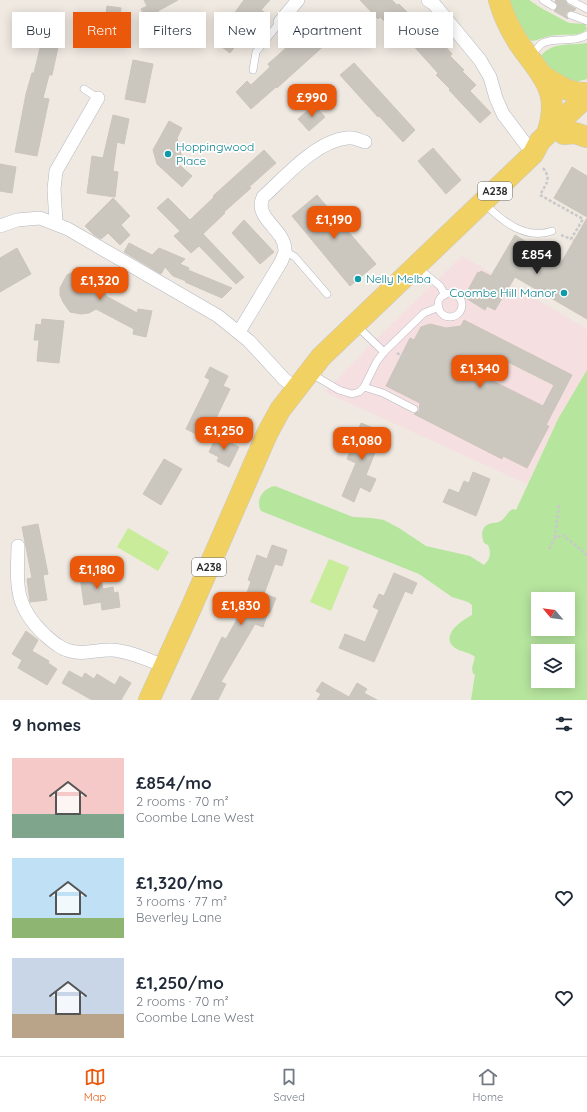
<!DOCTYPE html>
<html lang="en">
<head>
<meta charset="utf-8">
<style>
	:root { --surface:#fff; --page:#f2f2f3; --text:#1f2937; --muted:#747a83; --line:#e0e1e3; --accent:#ea580c }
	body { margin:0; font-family:Quicksand,sans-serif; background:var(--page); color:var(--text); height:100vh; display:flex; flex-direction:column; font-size:15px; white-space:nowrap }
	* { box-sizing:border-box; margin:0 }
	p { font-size:13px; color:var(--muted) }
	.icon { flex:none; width:22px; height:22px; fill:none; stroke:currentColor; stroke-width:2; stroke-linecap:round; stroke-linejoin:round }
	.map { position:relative; height:700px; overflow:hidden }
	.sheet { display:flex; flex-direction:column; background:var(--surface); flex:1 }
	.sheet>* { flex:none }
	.guide { position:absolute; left:12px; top:12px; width:563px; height:36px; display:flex; gap:8px }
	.needle { width:26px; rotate:299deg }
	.buttons { position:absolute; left:531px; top:592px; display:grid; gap:8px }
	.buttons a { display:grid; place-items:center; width:44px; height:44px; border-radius:0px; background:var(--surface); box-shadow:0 2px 10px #0003; font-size:20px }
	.price { position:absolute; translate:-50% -34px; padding:0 9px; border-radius:8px; background:var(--accent); color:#fff; font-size:13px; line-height:26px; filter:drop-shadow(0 1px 2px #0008) }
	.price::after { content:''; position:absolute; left:50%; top:24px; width:12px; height:9px; margin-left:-6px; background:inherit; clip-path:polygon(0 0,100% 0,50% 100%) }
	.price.current { background:#222; color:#fff }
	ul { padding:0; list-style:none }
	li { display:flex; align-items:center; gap:12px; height:100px; padding:0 12px }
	li span { display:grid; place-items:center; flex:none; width:112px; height:80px; border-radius:0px; color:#555 }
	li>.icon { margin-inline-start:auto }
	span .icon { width:48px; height:48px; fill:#fffc; stroke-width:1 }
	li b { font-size:17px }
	h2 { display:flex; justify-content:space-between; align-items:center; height:48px; padding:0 12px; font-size:17px }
	.tag { padding:0 14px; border-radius:0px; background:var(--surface); box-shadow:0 2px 10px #0003; font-size:14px; line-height:36px }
	.tag.current { background:var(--accent); color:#fff }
	.tab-bar { display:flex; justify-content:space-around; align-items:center; height:56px; border-top:1px solid var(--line); background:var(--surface); font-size:11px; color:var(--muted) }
	.tab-bar a { display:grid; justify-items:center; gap:2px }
	.tab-bar .current { color:var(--accent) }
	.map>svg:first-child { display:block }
</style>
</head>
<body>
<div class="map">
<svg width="587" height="700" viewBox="0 0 587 700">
	<rect width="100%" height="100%" fill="#efe9e1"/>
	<!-- medical -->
	<polygon fill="#f5dfe0" points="462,256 587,329 587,370 558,419 527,484 325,392 370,345"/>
	<!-- green -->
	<g fill="#b6e59e" fill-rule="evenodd">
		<path d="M 509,0 L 529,0 L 541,8 L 569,23 L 585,24 L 587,29 C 579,38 561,33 550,36 C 544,37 539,40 532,41 C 519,34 515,13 509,0 Z"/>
		<path d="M 587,43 L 587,79 C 564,87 553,74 540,57 C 552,41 570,46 587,43 Z"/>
		<path d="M 587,370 L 587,700 L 471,700 L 475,674 L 473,674 L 472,668 L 475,657 C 469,652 461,652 455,648 C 439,636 462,620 472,615 L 472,605 L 468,602 L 452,597 L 419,574 L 261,511 C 255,500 263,488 275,486 L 353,517 L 372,518 L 384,520 L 399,528 L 426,546 L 470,556 L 484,565 C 491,559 491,552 488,545 L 484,543 C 481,536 481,527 489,524 C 494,522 497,524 502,520 C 506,517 507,512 513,509 L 516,510 L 558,419 ZM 538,599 L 568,599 L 568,629 L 538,629 ZM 538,651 L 568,651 L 568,681 L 538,681 Z"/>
	</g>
	<!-- pitch -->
	<g fill="#c9ec9a">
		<polygon points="128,528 169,552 158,571 117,547"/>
		<polygon points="329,559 349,567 331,611 310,602"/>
	</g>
	<!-- building -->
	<g fill="#cbc7bf" stroke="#cbc5ba" fill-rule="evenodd">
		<polygon points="144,0 178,0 158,11 159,13 147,20 141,9 147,6"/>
		<polygon points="244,0 270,0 261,10 264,12 245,36 246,37 239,47 236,45 230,53 214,41"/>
		<polygon points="360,0 392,0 397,5 399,4 413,18 414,16 427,30 429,28 452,54 450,56 464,70 462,71 476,85 470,91 491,113 480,123 449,90 450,89 436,75 438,73 410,42 408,43 380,17 378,19"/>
		<polygon points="556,0 565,0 567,4 576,9 574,11 570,10 566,13 566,16 568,19 554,11 558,6 555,2"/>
		<polygon points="107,6 121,8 119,21 127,23 125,38 117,37 116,45 102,43"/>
		<polygon points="323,15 339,32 277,88 276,87 251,109 236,92 247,81 251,85 270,67 268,64"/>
		<polygon points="41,44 58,47 52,75 49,75 43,98 49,99 37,156 15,152 26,94 32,73 34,73"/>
		<polygon points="133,60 153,64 145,103 125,99"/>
		<polygon points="354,63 415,130 403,142 379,116 378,117 340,75"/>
		<polygon points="314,105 325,117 309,131 298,119"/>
		<polygon points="113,115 129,119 124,144 117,142 113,171 118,172 115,197 87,193 92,156 103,158"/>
		<polygon points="169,121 182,128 177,138 182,158 175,161 192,176 182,187 157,164 153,150"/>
		<polygon points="433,148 461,180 446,194 418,161"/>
		<polygon points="264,150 276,163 249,187 251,188 224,212 225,213 203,234 244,277 236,284 199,246 191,253 174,236 180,231 157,208 168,198 190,220 214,197 213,196"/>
		<polygon points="0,164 16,167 12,193 0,191"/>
		<polygon points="572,167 587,176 587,217 554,198"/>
		<polygon points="317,195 376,264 350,286 292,216"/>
		<polygon points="113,198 130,216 121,225 130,235 120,245 108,233 101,239 94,235 85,226"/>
		<polygon points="587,218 587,319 515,277 495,310 487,306 485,310 464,297 478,272 480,273 481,271 491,276 515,235 561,263"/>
		<polygon points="244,220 274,252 260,264 232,233"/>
		<polygon points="129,243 152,255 159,248 185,259 180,264 189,268 188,270 232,288 222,298 185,282 186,281 173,276 165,267 161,274 124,252"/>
		<polygon points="17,248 31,274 0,292 0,258"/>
		<polygon points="80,269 94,273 99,277 103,283 106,296 137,313 138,309 152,311 146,337 133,334 134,329 96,309 89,313 81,314 70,312 63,302 60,295 60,288 67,275"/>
		<polygon points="42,319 64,321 59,363 37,361 39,340 34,340 36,324 41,325"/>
		<path d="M 464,320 L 572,375 L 546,425 L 549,426 L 527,468 L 503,456 L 502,459 L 414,414 L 419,411 L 420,403 L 386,386 L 410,338 L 414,340 L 421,327 L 430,324 L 446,328 L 461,326 ZM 500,358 L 554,385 L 543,406 L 489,379 Z"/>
		<polygon points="210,367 228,376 223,386 230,389 206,439 186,429 210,380 205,377"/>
		<polygon points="361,423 383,432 366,475 376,479 370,492 360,487 354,502 342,496 356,463 347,459"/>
		<polygon points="217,436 239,447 229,467 217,461 219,457 209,452"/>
		<polygon points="164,459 182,469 161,505 143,494"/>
		<polygon points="473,472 490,479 476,516 443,502 449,489 459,493 464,481 469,483"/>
		<polygon points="38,524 48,574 43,575 47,600 30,602 27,579 32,578 22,527"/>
		<polygon points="272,545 287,550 282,566 275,564 264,594 276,598 270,613 268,612 263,627 255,624 221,682 226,684 218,700 191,700 222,637 226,639 246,603 244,602 251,581 248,580 257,555 267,559"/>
		<polygon points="98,566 103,589 113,587 114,593 118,592 120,607 102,610 101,602 84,605 79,569"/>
		<polygon points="394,573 417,583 412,594 405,591 374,662 339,648 345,634 365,642 379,610 373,607 379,594 384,596"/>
		<polygon points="26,631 38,640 32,651 49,661 48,663 57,669 47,685 18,668 22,660 12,654"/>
		<polygon points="69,671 82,678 85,673 94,679 97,674 115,685 120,676 131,683 121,700 92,700 62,683"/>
		<polygon points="322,682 349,697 357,683 367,689 364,693 377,700 317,700 321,694 316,691"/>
	</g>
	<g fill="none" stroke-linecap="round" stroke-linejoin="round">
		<!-- service casing -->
		<g stroke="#b4b7c1" stroke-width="8">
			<g id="service">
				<polyline points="543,0 553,6"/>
				<polyline points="570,0 587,9"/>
				<polyline points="571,15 587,21"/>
				<path d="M 531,57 C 534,52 537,48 541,44 C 553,36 573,44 587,35"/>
				<polyline points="253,70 256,52 280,22"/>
				<polyline points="84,89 98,98"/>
				<path d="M 485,204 C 503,222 526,240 552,231"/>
				<polyline points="285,251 295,257 327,294"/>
				<polyline points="417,267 440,286 445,295"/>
				<circle cx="450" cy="305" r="12"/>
				<polyline points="357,326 384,352"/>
				<polyline points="310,373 339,390 352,394 359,392 364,387 377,361 384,352 424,313 439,307"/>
				<polyline points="364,387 383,393 414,409"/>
			</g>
		</g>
		<!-- minor casing -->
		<g stroke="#b4b7c1" stroke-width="14">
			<g id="minor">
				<polyline points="428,0 434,4 480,60 490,77 496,98 503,114 533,154"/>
				<polyline points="280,22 298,0"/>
				<polyline points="56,223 54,189 56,171 98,98"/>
				<polyline points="0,226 17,220 40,218 68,229 218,316 249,341 284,379 296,388"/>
				<path d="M 239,332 L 281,262 C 282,259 285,254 285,250 C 285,229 253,218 263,197 C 285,177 316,141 347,138 C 353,137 359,140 365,142"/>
				<path d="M 18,546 C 17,586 14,606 45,635 C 54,643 63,651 76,652 C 88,654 100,649 112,650 C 130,651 148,660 164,666"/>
			</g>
		</g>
		<!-- primary casing -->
		<g stroke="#c9c9c9" stroke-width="22">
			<g id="primary">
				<path d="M 499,0 C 503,15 510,29 518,42 C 541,76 562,89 547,134"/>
				<path d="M 542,75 C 555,84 570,94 587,93"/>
				<polyline points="564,134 575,133 587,137"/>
				<polyline points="149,700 191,608 267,434 280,410 321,357 533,154 540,141 587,96"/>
			</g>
		</g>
		<!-- path -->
		<g stroke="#c9c9c9" stroke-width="2.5" stroke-dasharray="3 2" stroke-linecap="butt">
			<path d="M 543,168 C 552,180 546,183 540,195 L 583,219 L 571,239 L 574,241"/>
			<polyline points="561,235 571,239"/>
			<polyline points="397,353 404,357"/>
			<polyline points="555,538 559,504"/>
			<polyline points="549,549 555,538 563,535 587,555"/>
		</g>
		<!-- service -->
		<use href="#service" stroke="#fff" stroke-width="7"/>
		<!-- minor -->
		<use href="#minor" stroke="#fff" stroke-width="13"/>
		<!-- primary -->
		<use href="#primary" stroke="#f2d163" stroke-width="21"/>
	</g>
	<!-- markers -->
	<g fill="#0f9aa8" stroke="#fff" stroke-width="1.5">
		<circle cx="168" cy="154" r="4"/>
		<circle cx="358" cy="279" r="4"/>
		<circle cx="564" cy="293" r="4"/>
	</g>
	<g text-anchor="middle" stroke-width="3.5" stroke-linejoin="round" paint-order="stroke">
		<!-- shield labels -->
		<g fill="#fff" stroke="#6d6d6d" stroke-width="1">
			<rect x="478" y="182" width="34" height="18" rx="3"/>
			<rect x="192" y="558" width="34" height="18" rx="3"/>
		</g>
		<g font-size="11" font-weight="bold" fill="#2e2e2e">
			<text x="495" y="195">A238</text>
			<text x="209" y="571">A238</text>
		</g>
		<!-- culture labels -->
		<g font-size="12" fill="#0d838f" stroke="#fff" text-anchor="start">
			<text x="176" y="151">Hoppingwood<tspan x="176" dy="14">Place</tspan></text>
			<text x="366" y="283">Nelly Melba</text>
			<text x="556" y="297" text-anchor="end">Coombe Hill Manor</text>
		</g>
	</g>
</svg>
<div class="buttons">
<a><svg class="needle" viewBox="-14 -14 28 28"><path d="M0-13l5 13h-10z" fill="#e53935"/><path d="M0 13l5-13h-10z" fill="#747a83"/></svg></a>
<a><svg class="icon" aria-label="layers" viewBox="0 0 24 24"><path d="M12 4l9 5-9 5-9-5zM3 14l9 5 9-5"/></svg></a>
</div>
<b class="price" style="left:312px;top:118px">£990</b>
<b class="price" style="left:334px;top:240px">£1,190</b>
<b class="price current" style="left:537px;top:275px">£854</b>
<b class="price" style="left:100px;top:301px">£1,320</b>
<b class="price" style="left:480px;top:389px">£1,340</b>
<b class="price" style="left:224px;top:451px">£1,250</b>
<b class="price" style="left:362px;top:461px">£1,080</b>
<b class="price" style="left:97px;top:590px">£1,180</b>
<b class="price" style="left:241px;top:626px">£1,830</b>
<div class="guide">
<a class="tag">Buy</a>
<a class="tag current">Rent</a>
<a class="tag">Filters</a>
<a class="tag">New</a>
<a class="tag">Apartment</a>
<a class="tag">House</a>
</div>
</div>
<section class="sheet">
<h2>9 homes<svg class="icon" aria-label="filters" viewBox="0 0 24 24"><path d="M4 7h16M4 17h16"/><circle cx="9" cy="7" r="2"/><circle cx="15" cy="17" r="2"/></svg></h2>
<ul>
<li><span style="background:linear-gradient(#f6c9c9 70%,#7fa58c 0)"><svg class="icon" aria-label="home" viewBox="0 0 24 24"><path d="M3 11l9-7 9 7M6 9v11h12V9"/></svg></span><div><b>£854/mo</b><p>2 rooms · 70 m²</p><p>Coombe Lane West</p></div><svg class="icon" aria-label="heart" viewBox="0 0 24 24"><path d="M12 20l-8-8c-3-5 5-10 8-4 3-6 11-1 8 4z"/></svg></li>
<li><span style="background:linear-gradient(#bfe0f5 75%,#8fb573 0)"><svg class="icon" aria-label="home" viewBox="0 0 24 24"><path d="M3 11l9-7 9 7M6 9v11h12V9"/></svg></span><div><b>£1,320/mo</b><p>3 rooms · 77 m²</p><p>Beverley Lane</p></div><svg class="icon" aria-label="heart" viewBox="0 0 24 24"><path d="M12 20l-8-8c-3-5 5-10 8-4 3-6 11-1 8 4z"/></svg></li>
<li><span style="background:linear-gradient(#c9d6e8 70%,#b9a48a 0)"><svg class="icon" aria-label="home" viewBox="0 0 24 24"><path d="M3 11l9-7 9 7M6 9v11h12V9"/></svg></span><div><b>£1,250/mo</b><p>2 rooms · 70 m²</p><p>Coombe Lane West</p></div><svg class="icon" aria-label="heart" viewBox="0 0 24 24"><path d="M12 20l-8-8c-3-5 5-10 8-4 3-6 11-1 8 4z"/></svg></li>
</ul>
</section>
<nav class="tab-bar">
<a class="current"><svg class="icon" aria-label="map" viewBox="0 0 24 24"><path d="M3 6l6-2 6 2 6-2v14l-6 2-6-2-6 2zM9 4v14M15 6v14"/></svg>Map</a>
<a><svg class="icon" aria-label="saved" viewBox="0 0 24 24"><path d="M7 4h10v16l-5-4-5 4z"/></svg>Saved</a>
<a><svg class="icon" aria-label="home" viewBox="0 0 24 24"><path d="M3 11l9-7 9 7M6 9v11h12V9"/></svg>Home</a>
</nav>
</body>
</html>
